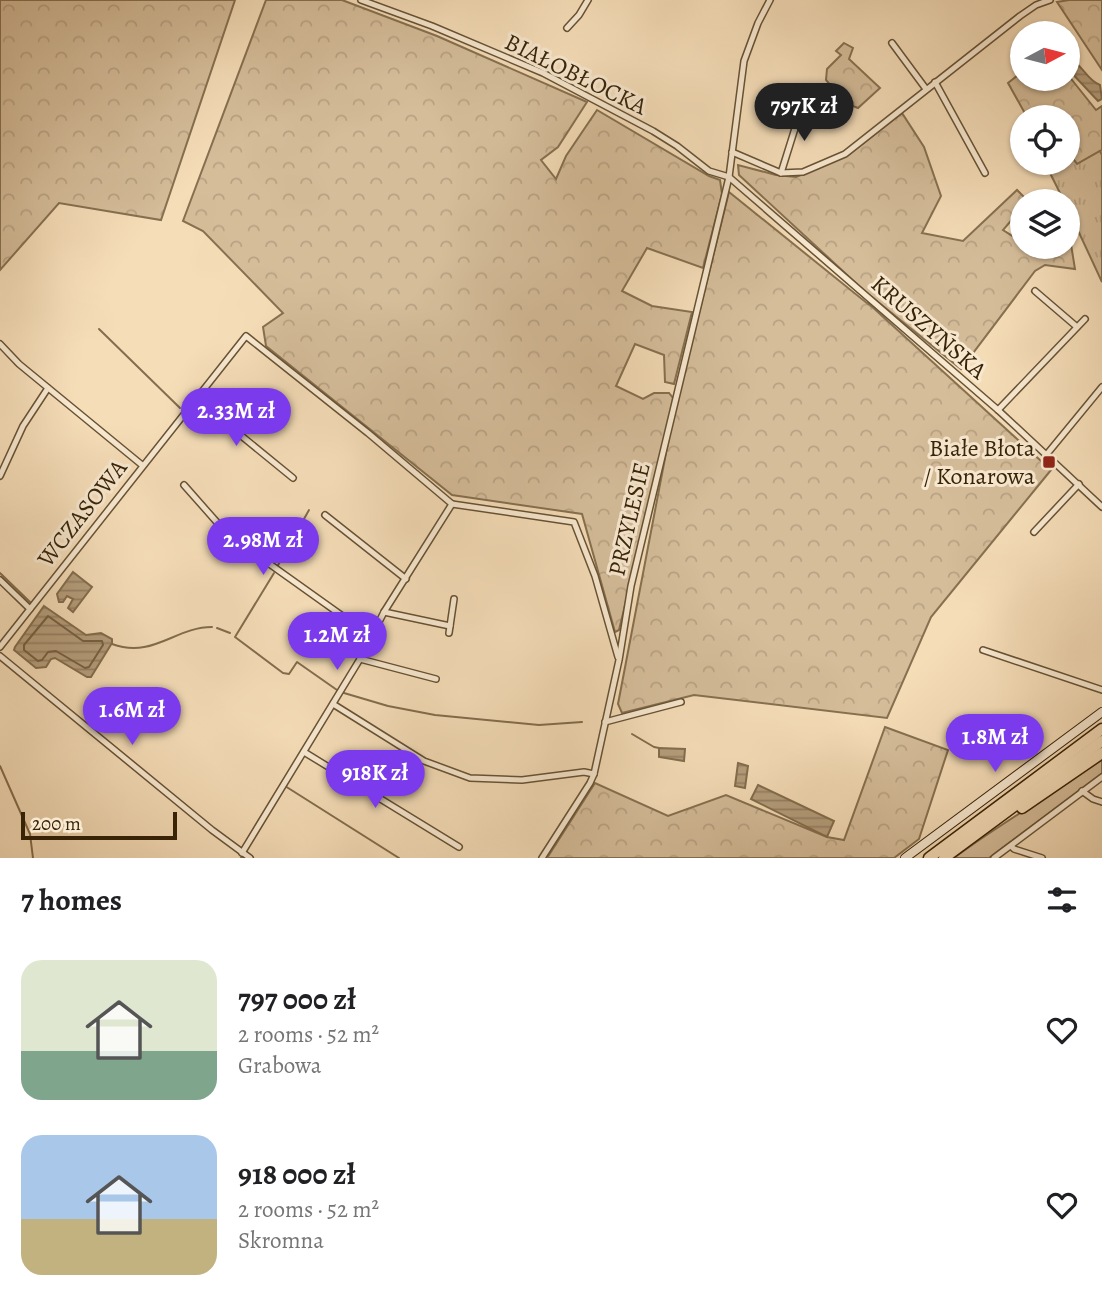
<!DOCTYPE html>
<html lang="en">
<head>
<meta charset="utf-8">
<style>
	:root { --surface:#fff; --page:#f6f6f6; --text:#202124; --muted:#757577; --accent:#7c3aed }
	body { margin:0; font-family:Alegreya,serif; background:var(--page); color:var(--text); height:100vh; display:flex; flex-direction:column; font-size:26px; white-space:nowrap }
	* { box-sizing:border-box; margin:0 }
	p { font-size:23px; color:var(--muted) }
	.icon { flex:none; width:38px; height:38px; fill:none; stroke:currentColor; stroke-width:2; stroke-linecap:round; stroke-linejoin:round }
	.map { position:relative; height:858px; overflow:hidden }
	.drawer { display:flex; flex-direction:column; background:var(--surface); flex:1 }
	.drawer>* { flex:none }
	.needle { width:46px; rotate:83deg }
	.buttons { position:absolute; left:1010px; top:21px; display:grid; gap:14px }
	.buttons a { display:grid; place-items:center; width:70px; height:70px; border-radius:50%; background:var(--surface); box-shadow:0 2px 5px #0004; font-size:35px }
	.scale { position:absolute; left:21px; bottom:18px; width:156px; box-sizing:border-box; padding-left:7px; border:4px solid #382307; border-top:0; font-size:19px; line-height:24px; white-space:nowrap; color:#382307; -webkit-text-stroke:5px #f8e9d1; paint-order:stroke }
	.price { position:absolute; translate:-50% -60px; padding:0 16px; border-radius:24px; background:var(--accent); color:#fff; font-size:23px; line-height:46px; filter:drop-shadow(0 2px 4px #0008) }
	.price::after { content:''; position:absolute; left:50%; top:42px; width:21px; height:16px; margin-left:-10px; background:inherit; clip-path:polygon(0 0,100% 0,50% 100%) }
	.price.on { background:#222; color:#fff }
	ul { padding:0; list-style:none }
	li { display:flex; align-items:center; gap:21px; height:175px; padding:0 21px }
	li span { display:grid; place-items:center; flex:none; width:196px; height:140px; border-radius:21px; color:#555 }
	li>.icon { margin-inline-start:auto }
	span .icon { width:84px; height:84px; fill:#fffc; stroke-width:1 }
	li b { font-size:30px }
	h2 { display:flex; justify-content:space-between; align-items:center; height:84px; padding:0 21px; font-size:30px }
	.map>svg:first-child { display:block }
</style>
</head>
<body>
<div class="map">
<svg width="1102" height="858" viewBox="0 0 1102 858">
	<defs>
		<pattern id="forest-crowns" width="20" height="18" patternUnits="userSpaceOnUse" patternTransform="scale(1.75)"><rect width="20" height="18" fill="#d5bd9a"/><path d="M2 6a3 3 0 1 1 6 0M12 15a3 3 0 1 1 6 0" fill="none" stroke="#b8a283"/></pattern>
		<pattern id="park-tufts" width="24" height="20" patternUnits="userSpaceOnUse" patternTransform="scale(1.75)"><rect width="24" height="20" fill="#d5bd9a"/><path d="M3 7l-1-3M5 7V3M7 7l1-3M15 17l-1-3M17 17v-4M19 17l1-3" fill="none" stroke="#b8a283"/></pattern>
		<pattern id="water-rules" width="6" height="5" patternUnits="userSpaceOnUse" patternTransform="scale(1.75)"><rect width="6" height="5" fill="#b59e7c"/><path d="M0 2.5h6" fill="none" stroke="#948064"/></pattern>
	</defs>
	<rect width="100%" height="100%" fill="#f5ddb8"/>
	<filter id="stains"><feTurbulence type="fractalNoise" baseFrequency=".00286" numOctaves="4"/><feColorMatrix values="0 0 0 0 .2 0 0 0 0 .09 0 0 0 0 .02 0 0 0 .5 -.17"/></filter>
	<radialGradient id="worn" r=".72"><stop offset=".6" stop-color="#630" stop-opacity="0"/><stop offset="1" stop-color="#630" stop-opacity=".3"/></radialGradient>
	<!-- grass -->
	<path fill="#d5bd9a" stroke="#867050" stroke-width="2" d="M 1102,758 L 1102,774 L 989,858 L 954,858 C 1002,822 1054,794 1102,758 Z"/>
	<!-- forest -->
	<g fill="url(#forest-crowns)" stroke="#867050" stroke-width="2">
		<polygon points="0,0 235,0 161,220 59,203 0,270"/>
		<polygon points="266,0 342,0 437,36 587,102 558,147 541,160 556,179 566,156 597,110 709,176 720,180 722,194 703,268 647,248 622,291 652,306 692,312 674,384 665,382 664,355 635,344 616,386 643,399 654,393 669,393 673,398 671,426 729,192 868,304 871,297 739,175 738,165 776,175 796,177 847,156 902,113 924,147 941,196 922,233 963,241 1017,190 1028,201 1022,201 1022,208 1003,230 1022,242 1022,247 1068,247 1069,232 1075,269 1045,265 1035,271 961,369 872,297 869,304 1051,470 931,617 887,718 694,695 622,713 618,704 671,427 668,427 619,630 615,632 582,514 452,495 266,346 263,327 283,313 203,231 183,221"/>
		<polygon points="1069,0 1102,0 1102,70 1057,2"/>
		<polygon points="844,43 853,48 849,59 880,88 858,108 845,103 826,80 827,69 841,55 836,51"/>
		<polygon points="1022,72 1022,79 1068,79 1068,75 1096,110 1102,106 1102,150 1077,164 1068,152 1068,117 1027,117 1008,83"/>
		<polygon points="885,727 948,750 919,839 894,858 547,858 595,783 668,816 726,795 827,837 844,840"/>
	</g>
	<!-- park -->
	<polygon fill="url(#park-tufts)" stroke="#867050" stroke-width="2" points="1100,151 1102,155 1102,282 1068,209 1068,201 1064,201 1046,165 1049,163 1068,163 1068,152 1077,164"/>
	<!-- water -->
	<g fill="url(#water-rules)" stroke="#836d4d" stroke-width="2">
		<path d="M 1068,58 C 1083,64 1086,80 1100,85 L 1102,99 L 1098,101 L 1068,69 Z"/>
		<polygon points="73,572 92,587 73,612 68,608 73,599 67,596 63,602 59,602 57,594"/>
		<polygon points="44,606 86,635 101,633 112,639 112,643 91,677 87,677 55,658 51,659 46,667 36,668 14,650 15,647"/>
		<polygon points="659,748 685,749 684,761 659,757"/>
		<polygon points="738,763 748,766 745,788 735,786"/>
		<polygon points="758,785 834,821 827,837 751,799"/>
	</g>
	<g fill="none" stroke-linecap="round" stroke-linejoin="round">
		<!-- shore -->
		<polygon stroke="#766042" stroke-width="2" points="48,616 83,641 102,641 103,645 89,667 85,668 56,651 48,652 42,660 38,661 24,650 24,645"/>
		<!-- stream -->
		<g stroke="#836d4d" stroke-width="2">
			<polyline points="99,329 180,408"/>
			<polyline points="277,567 309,510"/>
			<polyline points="0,573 30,602"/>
			<polyline points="274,573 235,637 283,673 289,674 297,662 337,690"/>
			<polyline points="217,628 230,633"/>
			<path d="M 112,644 C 153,659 175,627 212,627"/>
			<polyline points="344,693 388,706 435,715 539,725 582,722"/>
			<polyline points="632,734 654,747 659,748"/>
			<polyline points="0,766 30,834 33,858"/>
			<polyline points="285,786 399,858"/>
			<polyline points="241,858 242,857"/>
		</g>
		<!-- street casing -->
		<g stroke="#675233" stroke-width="8">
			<g id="street">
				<polyline points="361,0 432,26 543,73 653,131 677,146 709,171 729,177 998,410 1102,507"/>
				<polyline points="567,28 579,15 588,0"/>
				<polyline points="892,43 926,89"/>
				<polyline points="935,82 985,173"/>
				<polyline points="732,152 781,173 803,172 845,154 1020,16 1036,5 1050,0"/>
				<polyline points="781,173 802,106"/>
				<polyline points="1035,291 1077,327"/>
				<polyline points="0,344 19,364 142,465"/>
				<polyline points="195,398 293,478"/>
				<polyline points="998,410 1085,319"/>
				<polyline points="1047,454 1102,387"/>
				<polyline points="0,476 23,426 48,388"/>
				<polyline points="184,485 222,528 236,540 372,637"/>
				<polyline points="452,504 574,522 595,576 618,657"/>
				<polyline points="325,515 406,579"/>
				<polyline points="1034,532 1079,484"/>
				<polyline points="0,580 30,609"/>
				<polyline points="384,612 450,626"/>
				<polyline points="449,633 454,599"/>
				<polyline points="0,647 246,336 368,433 452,504"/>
				<polyline points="983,650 1102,690"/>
				<polyline points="0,656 212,830 250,858"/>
				<polyline points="360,659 436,679"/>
				<polyline points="333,704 424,761 470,778 522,780 584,772 594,774"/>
				<polyline points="605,722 681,702"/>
				<polyline points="304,752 459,847"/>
				<polyline points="1082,791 1093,799 1102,802"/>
				<polyline points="1011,846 1014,849 1042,858"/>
				<polyline points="242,853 360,659 384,612 452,504"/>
				<polyline points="542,858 590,783 594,774 619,660 631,586 729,177 744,61 758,23 770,0"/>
				<polyline points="994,858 1102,777"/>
			</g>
		</g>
		<!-- secondary casing -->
		<g stroke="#382307" stroke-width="10">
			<polyline id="secondary" points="905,858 1102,712"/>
		</g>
		<!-- highway casing -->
		<g stroke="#382307" stroke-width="13">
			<g id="highway">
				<polyline points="1022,808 1102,753"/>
				<polyline points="929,858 1102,729"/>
				<polyline points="944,858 1102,741"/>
			</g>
		</g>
		<!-- street -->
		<use href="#street" stroke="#f8e9d1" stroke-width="5"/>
		<!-- secondary -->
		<use href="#secondary" stroke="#f8e9d1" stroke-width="8"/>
		<!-- highway -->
		<use href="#highway" stroke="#f5ddb8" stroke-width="10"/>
	</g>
	<!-- markers -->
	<rect fill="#8f2418" stroke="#f8e9d1" stroke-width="2.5" x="1042" y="455" width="14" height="14" rx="3.5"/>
	<g text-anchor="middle" stroke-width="6" stroke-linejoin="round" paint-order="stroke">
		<!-- street labels -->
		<g font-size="24" fill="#382307" stroke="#f8e9d1">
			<text transform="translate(576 74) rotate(26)" y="8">BIAŁOBŁOCKA</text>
			<text transform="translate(929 327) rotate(41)" y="8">KRUSZYŃSKA</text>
			<text transform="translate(82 513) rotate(-52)" y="8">WCZASOWA</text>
			<text transform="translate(629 519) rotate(-77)" y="8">PRZYLESIE</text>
		</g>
		<!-- poi labels -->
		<g font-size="24" fill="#382307" stroke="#f8e9d1" text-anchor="end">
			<text x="1035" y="456">Białe Błota<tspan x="1035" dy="28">/ Konarowa</tspan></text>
		</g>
	</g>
	<rect width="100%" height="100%" filter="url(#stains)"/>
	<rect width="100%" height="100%" fill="url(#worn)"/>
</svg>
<div class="buttons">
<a><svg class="needle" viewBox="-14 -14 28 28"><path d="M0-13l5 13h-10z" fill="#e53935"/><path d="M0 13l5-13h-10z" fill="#757577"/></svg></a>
<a><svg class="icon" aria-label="locate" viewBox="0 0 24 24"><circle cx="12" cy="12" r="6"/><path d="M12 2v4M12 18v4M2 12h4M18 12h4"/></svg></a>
<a><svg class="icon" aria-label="layers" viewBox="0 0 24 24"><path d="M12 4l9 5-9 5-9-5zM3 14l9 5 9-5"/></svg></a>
</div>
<div class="scale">200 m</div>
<b class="price on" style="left:804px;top:143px">797K zł</b>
<b class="price" style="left:236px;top:448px">2.33M zł</b>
<b class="price" style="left:263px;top:577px">2.98M zł</b>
<b class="price" style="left:337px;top:672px">1.2M zł</b>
<b class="price" style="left:132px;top:747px">1.6M zł</b>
<b class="price" style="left:995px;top:774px">1.8M zł</b>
<b class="price" style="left:375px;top:810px">918K zł</b>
</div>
<section class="drawer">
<h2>7 homes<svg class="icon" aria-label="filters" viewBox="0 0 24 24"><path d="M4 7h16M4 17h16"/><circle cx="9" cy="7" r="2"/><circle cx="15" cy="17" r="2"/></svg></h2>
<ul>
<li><span style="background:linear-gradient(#dfe7d0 65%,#7fa58c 0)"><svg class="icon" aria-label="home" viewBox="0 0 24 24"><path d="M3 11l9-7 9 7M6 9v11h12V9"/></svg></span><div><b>797 000 zł</b><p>2 rooms · 52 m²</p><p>Grabowa</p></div><svg class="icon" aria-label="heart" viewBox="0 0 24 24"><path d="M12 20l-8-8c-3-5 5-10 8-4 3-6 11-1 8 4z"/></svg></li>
<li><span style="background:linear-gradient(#a9c7e8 60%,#c2b280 0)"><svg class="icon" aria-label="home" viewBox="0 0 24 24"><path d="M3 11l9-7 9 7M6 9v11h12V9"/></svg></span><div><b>918 000 zł</b><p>2 rooms · 52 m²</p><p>Skromna</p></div><svg class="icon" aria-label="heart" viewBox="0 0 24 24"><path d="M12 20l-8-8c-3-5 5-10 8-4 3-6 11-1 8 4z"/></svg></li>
</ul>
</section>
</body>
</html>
